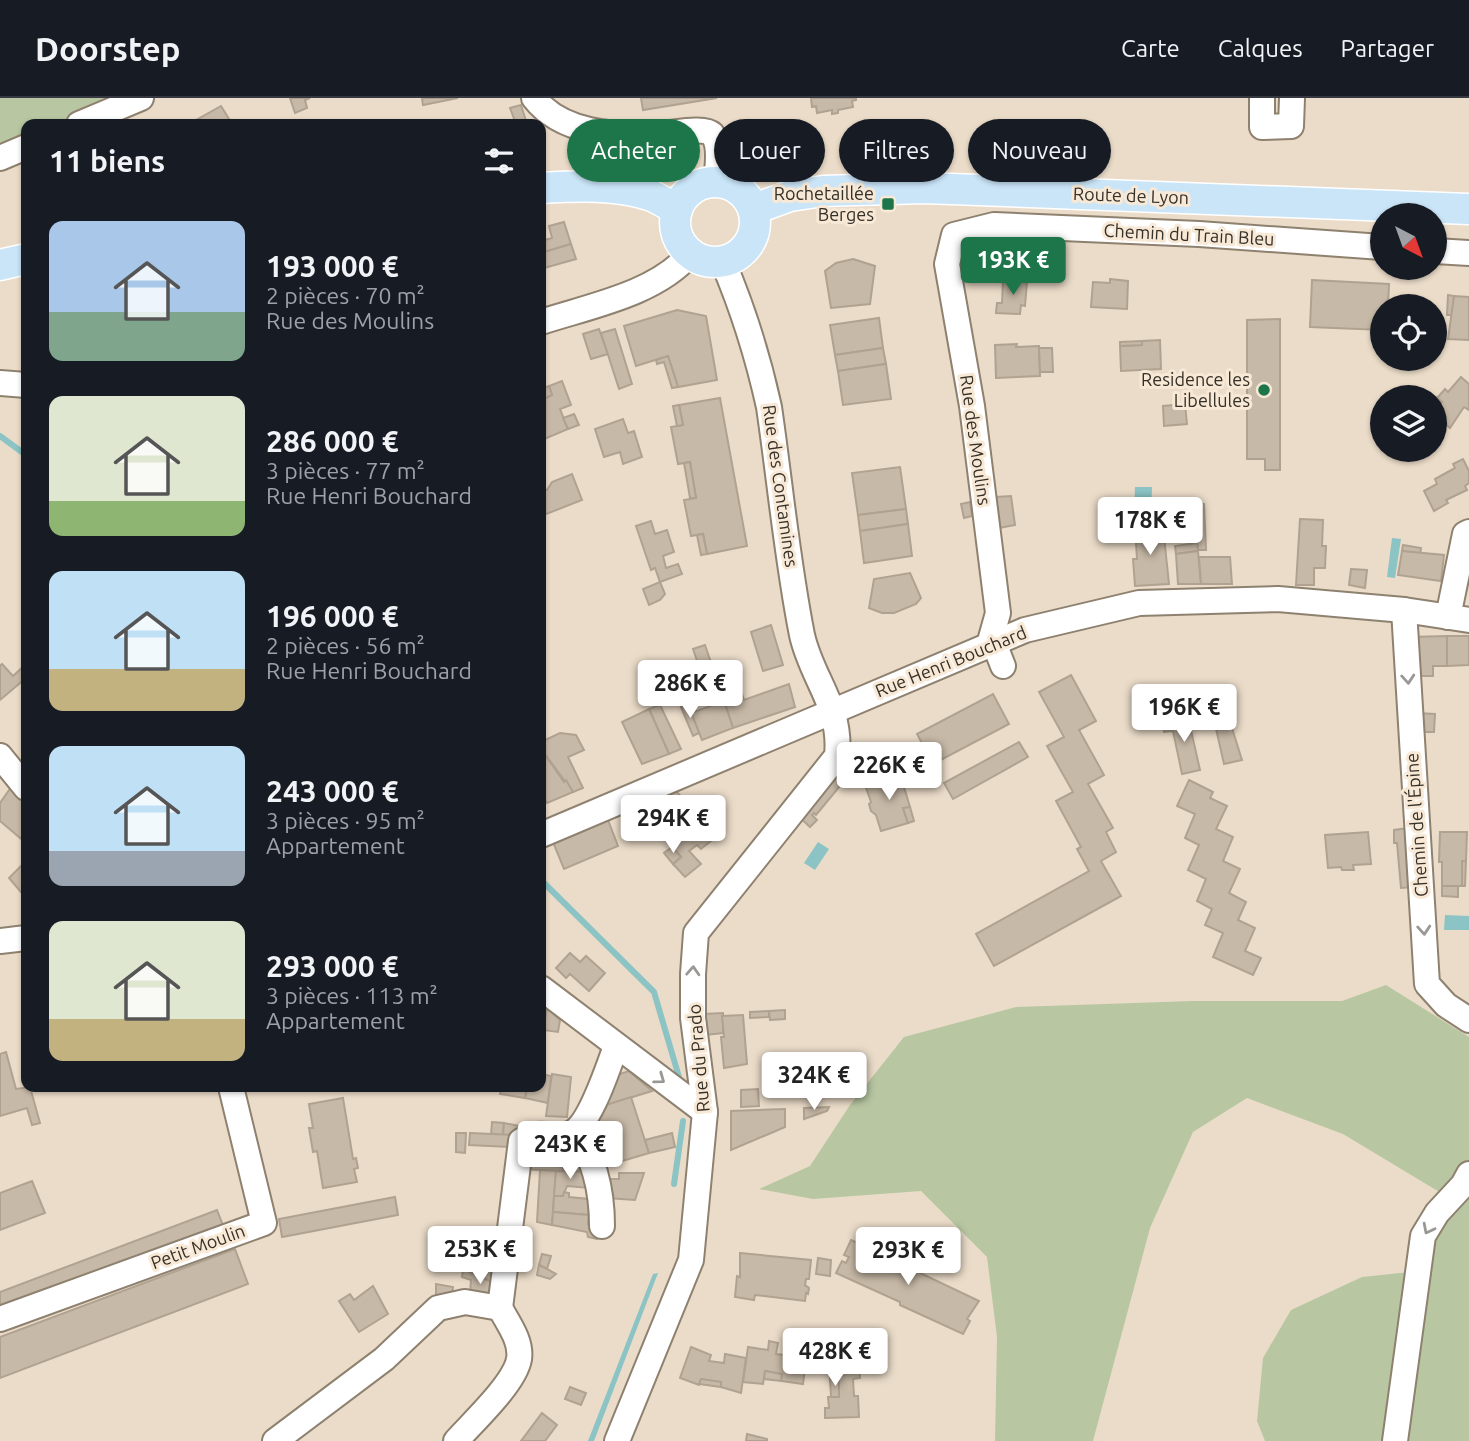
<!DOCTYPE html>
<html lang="fr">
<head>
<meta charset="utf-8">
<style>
	:root { --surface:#171b24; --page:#20242c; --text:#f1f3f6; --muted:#9ea1a6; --line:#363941; --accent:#1d764a }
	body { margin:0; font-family:Ubuntu,sans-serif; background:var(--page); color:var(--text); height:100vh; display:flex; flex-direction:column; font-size:26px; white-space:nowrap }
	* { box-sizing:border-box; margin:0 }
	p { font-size:23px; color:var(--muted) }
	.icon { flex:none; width:38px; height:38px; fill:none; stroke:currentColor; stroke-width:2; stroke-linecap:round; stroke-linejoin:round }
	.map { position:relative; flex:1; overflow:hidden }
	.sheet { position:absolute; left:21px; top:21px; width:525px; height:973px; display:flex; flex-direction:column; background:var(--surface); border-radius:14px; box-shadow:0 2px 5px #0004 }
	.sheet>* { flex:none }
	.guide { position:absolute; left:567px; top:21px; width:665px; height:63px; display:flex; gap:14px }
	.needle { width:46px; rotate:139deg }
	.controls { position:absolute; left:1370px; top:105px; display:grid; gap:14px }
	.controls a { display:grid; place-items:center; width:77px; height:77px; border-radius:50%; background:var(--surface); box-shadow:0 2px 5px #0004; font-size:35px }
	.price { position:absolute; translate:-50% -60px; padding:0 16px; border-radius:7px; background:#fff; color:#222; font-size:23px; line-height:46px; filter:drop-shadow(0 2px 4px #0008) }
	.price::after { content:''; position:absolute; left:50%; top:42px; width:21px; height:16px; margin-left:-10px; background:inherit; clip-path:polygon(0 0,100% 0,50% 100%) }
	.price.on { background:var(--accent); color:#fff }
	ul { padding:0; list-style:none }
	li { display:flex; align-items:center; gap:21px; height:175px; padding:0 28px }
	li span { display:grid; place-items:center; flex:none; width:196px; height:140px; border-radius:14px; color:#555 }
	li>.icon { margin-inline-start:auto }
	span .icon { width:84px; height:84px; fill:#fffc; stroke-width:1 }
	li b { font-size:30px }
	h2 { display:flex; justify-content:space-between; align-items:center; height:84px; padding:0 28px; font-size:30px }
	.pill { padding:0 24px; border-radius:32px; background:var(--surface); box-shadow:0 2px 5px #0004; font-size:24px; line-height:63px }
	.pill.on { background:var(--accent); color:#fff }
	header { display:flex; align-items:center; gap:42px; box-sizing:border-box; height:98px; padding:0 35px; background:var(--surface); border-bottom:2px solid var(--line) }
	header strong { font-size:33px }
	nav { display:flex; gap:38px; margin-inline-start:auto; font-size:24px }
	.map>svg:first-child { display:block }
</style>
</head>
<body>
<header>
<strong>Doorstep</strong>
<nav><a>Carte</a><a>Calques</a><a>Partager</a></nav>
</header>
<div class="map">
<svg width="1469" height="1343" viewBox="0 0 1469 1343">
	<rect width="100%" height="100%" fill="#ebdcc9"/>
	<!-- green -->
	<g fill="#b8c7a2">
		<polygon points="0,0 128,0 67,26 26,26 26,43 0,55"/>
		<polygon points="1386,887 1469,939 1469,1343 1402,1343 1401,1333 1380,1343 1265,1343 1257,1323 1263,1260 1291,1212 1362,1179 1429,1172 1446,1098 1343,1036 1247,1000 1193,1034 1150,1130 1093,1343 995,1343 997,1239 987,1159 921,1093 813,1101 759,1091 810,1068 850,1007 904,939 1016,909 1193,903 1342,903"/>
	</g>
	<!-- water -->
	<g fill="#8cc3c4">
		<polygon points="1135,389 1152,389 1151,420 1130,420 1131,415 1134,414"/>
		<polygon points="1392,440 1401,441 1395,480 1387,479"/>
		<polygon points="818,744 829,751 815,772 804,765"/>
		<polygon points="1445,817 1469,818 1469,832 1444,832"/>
		<polygon points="658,1175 594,1343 588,1343 653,1176"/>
	</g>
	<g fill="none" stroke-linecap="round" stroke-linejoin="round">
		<!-- stream -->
		<g stroke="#8cc3c4" stroke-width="6">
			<polyline points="0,338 26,357"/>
			<polyline points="541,782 654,894 679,979"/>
			<polyline points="674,1086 683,1023"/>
		</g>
	</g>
	<!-- building -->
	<g fill="#c7b9a7" stroke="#b0a290" stroke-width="2">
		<polygon points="290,0 310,0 305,2 307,10 295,15"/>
		<polygon points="422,0 458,0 423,7"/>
		<polygon points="641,0 717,0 643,12"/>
		<polygon points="811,0 856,0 856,2 852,3 853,9 838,12 838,15 832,16 832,12 817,15 816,8 812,9"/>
		<polygon points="521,7 527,26 516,26 510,10"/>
		<polygon points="221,8 232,26 189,26"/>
		<polygon points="564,124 571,146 541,155 541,143 552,140 549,128"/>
		<polygon points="571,146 576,161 541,171 541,155"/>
		<polygon points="853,161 875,168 870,206 831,210 825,173 836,165"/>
		<polygon points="1004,170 1021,171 1020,183 1003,182"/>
		<polygon points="1110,181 1128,183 1127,211 1091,209 1093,184 1110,185"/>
		<polygon points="1003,182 1027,183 1025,208 1021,207 1020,216 996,215 997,205 1002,205"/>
		<polygon points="1312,182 1389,186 1388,208 1382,208 1382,232 1310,229"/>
		<polygon points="1448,197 1454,198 1452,217 1447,217"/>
		<polygon points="1454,198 1469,199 1469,242 1448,241"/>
		<polygon points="677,212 706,218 717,282 678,289 668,258 636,268 624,228"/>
		<polygon points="879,220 883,250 835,257 830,227"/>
		<polygon points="1280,221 1280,372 1265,372 1265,361 1247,361 1247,222"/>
		<polygon points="599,231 608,256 591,261 583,236"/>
		<polygon points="615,231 632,286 619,291 601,235"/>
		<polygon points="1160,242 1161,271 1121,273 1120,248 1142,247 1142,243"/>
		<polygon points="1142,243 1142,247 1120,248 1120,244"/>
		<polygon points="1017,246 1016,249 1039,248 1040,278 996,280 995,247"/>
		<polygon points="883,250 886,266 838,273 835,257"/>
		<polygon points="1039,250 1052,250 1053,274 1040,274"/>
		<polygon points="668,258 678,289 672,290 664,264 657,266 656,262"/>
		<polygon points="886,266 891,301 843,307 838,273"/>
		<polygon points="1461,279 1469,286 1469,312 1464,309 1450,330 1435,317 1435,312 1442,304 1437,300 1445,291 1448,294"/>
		<polygon points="562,283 571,307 560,311 568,331 542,342 541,302 552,297 549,288"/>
		<polygon points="549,288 552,297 541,302 541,291"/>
		<polygon points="720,300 747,448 707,456 703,436 691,438 684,402 696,400 690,364 678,366 671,329 683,327 679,307"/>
		<polygon points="1185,306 1187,326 1164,328 1163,308"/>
		<polygon points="679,307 683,327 677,328 673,308"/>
		<polygon points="574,316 579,327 568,331 563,320"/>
		<polygon points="623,321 628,335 634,333 642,359 623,366 620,354 604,359 595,331"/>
		<polygon points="1463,361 1469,373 1469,385 1465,388 1467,392 1446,402 1448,405 1434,413 1424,393 1437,386 1435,381 1455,370 1453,366"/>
		<polygon points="690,364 696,400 690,400 684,365"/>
		<polygon points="900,369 906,411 858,417 852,375"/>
		<polygon points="572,376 582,402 541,418 541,391 547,392 552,384"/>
		<polygon points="1011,398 1015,427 999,430 996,399"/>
		<polygon points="970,404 972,418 964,420 961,406"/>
		<polygon points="1194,406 1204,406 1206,452 1198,452"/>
		<polygon points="906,411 908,426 860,433 858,417"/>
		<polygon points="1300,421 1323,422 1322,448 1326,448 1325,470 1314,470 1314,487 1296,487"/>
		<polygon points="651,423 655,436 667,432 674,454 663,458 666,470 678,466 682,476 660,484 655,470 651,472 636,428"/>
		<polygon points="908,426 912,458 864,465 860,433"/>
		<polygon points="1135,428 1163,429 1169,486 1135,488 1133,461 1137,461"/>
		<polygon points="703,436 707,456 701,457 697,437"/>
		<polygon points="1197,445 1198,453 1176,456 1175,448"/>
		<polygon points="1403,447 1421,450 1420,456 1402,453"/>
		<polygon points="1198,453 1201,486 1178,486 1176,456"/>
		<polygon points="1402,453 1444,457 1441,483 1398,477"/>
		<polygon points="1199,459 1230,459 1232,486 1201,486"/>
		<polygon points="1351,471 1367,472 1365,490 1349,487"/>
		<polygon points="910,475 921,500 916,506 894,515 882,515 869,510 874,481"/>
		<polygon points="660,484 665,496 660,502 649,507 643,491"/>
		<polygon points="771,527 783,567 763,573 751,534"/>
		<polygon points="1447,538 1469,538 1469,567 1447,568"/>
		<polygon points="1447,538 1447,568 1433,568 1433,578 1414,578 1410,539"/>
		<polygon points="705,547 722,597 710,601 693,551"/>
		<polygon points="2,566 13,578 26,566 26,580 0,602 0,568"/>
		<polygon points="1071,577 1096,623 1079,632 1104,677 1088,686 1113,730 1106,734 1116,754 1101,763 1121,798 994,868 976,836 1089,773 1077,751 1081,749 1056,703 1073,694 1047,648 1064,639 1039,594"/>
		<polygon points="789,586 795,609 733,630 721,593 739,587 744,602"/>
		<polygon points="993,596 1009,626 933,666 917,636"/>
		<polygon points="724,603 733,630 702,642 691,615"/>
		<polygon points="688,606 699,635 693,638 681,609"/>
		<polygon points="660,607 681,651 669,656 649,611"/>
		<polygon points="649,611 669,656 642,666 622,624"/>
		<polygon points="1226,611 1242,662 1224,666 1212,613"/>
		<polygon points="1417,615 1435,616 1434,634 1418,634"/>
		<polygon points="1188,619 1200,672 1182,676 1173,633 1164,634 1162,624"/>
		<polygon points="560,635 576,637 584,652 568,659 583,690 573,694 541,651 541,644"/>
		<polygon points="1019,644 1028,659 953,701 944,685"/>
		<polygon points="541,651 564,684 566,682 573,694 547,705 541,695"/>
		<polygon points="839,667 850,676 816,717 814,715 812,717 817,722 810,729 798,718"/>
		<polygon points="900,676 910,709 903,710 908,725 881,733 876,717 871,713 869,706 871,704 865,687"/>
		<polygon points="1189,682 1213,694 1210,700 1227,708 1216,731 1233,739 1223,763 1240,771 1229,795 1246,804 1238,822 1255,830 1245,853 1261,860 1253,877 1213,859 1223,835 1205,827 1212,811 1197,803 1206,781 1188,772 1199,747 1185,740 1195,716 1177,708"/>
		<polygon points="12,688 26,705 26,745 0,723 0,705"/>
		<polygon points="676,693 686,704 679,709 668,696"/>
		<polygon points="910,709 914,723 908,725 903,710"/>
		<polygon points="696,713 717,738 701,751 697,747 689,753 701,766 685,779 673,766 681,759 663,738 671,733 669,729 682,718 684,722"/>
		<polygon points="608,722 618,748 564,771 553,744"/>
		<polygon points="1409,730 1413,789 1401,790 1397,745 1394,745 1394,732"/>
		<polygon points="1368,734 1371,766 1353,767 1354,772 1342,772 1341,769 1328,770 1325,737"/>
		<polygon points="1440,734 1467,734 1466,763 1462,763 1462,788 1442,788 1442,764 1439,764"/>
		<polygon points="672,749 681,759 673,766 664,755"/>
		<polygon points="1462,763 1466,763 1465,788 1462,788"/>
		<polygon points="23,766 26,769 26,800 9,780"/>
		<polygon points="1442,788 1458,788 1458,799 1442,798"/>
		<polygon points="570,855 580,864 586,858 605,875 589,893 570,876 566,880 556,870"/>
		<polygon points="547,910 560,922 558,934 543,932"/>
		<polygon points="785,912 785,921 770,922 769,913"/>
		<polygon points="769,913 769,919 750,920 750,914"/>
		<polygon points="723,915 723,935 706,937 704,916"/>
		<polygon points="743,917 747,966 724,970 721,939 724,939 722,918"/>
		<polygon points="6,954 16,991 30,989 40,1025 32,1027 27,1010 0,1018 0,956"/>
		<polygon points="629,973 652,993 600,1009 616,977"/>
		<polygon points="541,976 551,978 548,1005 525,1000 527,989 541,989"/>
		<polygon points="552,976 571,979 567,1019 546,1018"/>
		<polygon points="501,989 527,989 525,1000 500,996"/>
		<polygon points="758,991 759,1008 741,1009 741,992"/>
		<polygon points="631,999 649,1055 612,1066 595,1015 600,1009"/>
		<polygon points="343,1000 353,1061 356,1060 358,1070 354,1071 357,1084 323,1090 317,1053 313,1054 309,1030 313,1030 309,1006"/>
		<polygon points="829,1009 827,1013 804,1021 804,1010"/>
		<polygon points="785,1011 785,1029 731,1052 731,1013"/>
		<polygon points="492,1024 504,1025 503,1037 491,1037"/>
		<polygon points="504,1025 519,1028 513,1037 503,1037"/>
		<polygon points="456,1035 466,1035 465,1055 456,1054"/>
		<polygon points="470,1035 513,1037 511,1049 469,1047"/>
		<polygon points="672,1035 675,1049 649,1055 645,1042"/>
		<polygon points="531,1044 541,1044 541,1053 563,1055 563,1073 519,1071"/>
		<polygon points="563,1055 585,1056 587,1074 563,1073"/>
		<polygon points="540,1072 556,1073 552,1127 537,1124"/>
		<polygon points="556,1073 587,1074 589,1090 567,1088 563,1098 554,1098"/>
		<polygon points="619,1075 644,1075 635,1102 607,1100 608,1081 619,1081"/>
		<polygon points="32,1083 45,1115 0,1132 0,1095"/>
		<polygon points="564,1094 569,1095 569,1099 589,1101 589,1117 553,1114 554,1098 563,1098"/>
		<polygon points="395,1099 398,1117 282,1139 279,1121"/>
		<polygon points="217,1112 224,1130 0,1214 0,1194"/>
		<polygon points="553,1114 589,1117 588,1126 597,1127 597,1141 588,1139 587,1134 552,1127"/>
		<polygon points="851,1142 979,1203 967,1221 970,1223 963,1236 900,1207 900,1204 836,1175 842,1163 846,1165 849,1159 844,1157"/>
		<polygon points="434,1146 468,1153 464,1171 435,1163"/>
		<polygon points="235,1151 248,1186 0,1280 0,1239"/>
		<polygon points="476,1152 490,1153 490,1156 498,1157 494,1185 464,1171 468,1153 470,1163 474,1164"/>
		<polygon points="740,1155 811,1162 809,1181 806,1181 805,1187 809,1190 808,1196 806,1195 805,1203 755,1197 754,1202 735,1199 737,1178 740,1179"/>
		<polygon points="542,1156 551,1158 547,1171 539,1167"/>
		<polygon points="818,1160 831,1162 830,1178 816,1176"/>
		<polygon points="539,1167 547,1171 556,1176 550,1181 537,1177"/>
		<polygon points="463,1171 494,1185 494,1202 470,1196 471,1182 462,1179"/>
		<polygon points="436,1186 453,1189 452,1199 436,1198"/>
		<polygon points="373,1188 388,1216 359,1234 339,1203 350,1196 354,1202"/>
		<polygon points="769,1243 778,1245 776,1256 785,1257 786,1250 807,1253 803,1286 781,1283 782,1276 765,1273 763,1286 743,1284 748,1249 768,1252"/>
		<polygon points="691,1249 711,1257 709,1263 724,1265 725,1256 746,1260 741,1295 721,1289 721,1284 701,1281 699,1287 680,1280"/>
		<polygon points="859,1259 860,1280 853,1281 854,1298 858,1298 859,1319 825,1320 825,1310 829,1310 828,1299 839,1299 839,1281 830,1281 830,1271 825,1271 825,1261"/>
		<polygon points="765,1273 782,1276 781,1283 764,1281"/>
		<polygon points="701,1281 721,1284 721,1289 699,1286"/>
		<polygon points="830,1281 839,1281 839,1299 831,1299"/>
		<polygon points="570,1289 586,1295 581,1307 565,1301"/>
		<polygon points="542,1315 557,1327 545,1343 521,1343"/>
		<polygon points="747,1336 767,1341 767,1343 746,1343"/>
	</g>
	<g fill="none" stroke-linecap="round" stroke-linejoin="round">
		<!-- minor casing -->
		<g stroke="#8e816f" stroke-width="28">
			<g id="minor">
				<path d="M 534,0 C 562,36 615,38 658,36 C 670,36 704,28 712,36 C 722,47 717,71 716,84"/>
				<polyline points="1262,0 1262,29 1291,28 1292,0"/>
				<polyline points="79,26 141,0"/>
				<polyline points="0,60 26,49"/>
				<polyline points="1435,153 1469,155"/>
				<path d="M 541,224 C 590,208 656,196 690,156"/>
				<polyline points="0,285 26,287"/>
				<polyline points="1404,512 1427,886 1446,907 1469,922"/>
				<polyline points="1448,519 1465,436 1469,434"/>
				<polyline points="994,545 1003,568"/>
				<polyline points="989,547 998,515 972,308 947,166 954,137 994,127 1199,136 1382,149"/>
				<polyline points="0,658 26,690"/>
				<polyline points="541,737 1025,532 1139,505 1278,501 1404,512 1469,522"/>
				<polyline points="0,843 26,840"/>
				<polyline points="541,890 705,1014"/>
				<path d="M 575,1034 C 596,1062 602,1094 602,1128"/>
				<path d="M 500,1210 L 521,1043 C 544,1030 550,1042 569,1036 C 589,1030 609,967 616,948"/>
				<polyline points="0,1221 264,1125 231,989"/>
				<polyline points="275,1343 384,1261 438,1210 465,1204 500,1210"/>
				<path d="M 456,1343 C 473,1324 515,1285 519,1261 C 522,1243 508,1225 500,1210"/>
				<path d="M 617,1343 L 691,1162 L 705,1014 L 693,920 L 693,876 L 696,835 L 837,658 C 842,608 812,582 802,537 C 787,462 780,384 769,309 C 758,259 743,211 723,164"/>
				<polyline points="1395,1343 1423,1138 1437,1115 1463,1087 1469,1076"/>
			</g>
		</g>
		<!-- major casing -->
		<g stroke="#fff" stroke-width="33">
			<g id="major">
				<circle cx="715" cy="124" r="40"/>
				<path d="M 541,90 C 577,88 618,86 652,98 C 661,102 669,107 677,112"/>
				<polyline points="754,111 790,98 823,93 925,90 1469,111"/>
				<polyline points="0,167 26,161"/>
			</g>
		</g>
		<!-- minor -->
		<use href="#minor" stroke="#fff" stroke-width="24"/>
		<!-- major -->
		<use href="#major" stroke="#cae5f8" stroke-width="30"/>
	</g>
	<!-- one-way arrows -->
	<defs><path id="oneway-chevron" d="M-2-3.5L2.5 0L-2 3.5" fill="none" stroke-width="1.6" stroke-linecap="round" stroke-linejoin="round" transform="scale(1.75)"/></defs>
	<g stroke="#9a9894">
		<use href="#oneway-chevron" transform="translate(1408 581) rotate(86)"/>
		<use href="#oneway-chevron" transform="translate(1424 832) rotate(86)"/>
		<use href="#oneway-chevron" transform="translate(693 873) rotate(-87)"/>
		<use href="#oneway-chevron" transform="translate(660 981) rotate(36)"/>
		<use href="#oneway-chevron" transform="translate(1428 1131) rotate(117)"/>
	</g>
	<!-- markers -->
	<g fill="#1d764a" stroke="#f8e9d6" stroke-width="2.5">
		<rect x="881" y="99" width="14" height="14" rx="3.5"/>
		<circle cx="1264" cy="292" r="7"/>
	</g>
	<g text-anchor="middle" stroke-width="6" stroke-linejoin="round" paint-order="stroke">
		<!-- poi labels -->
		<g font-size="18" fill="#353028" stroke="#f8e9d6" text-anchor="end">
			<text x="874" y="102">Rochetaillée<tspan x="874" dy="21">Berges</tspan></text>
			<text x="1250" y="288">Residence les<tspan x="1250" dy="21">Libellules</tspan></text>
		</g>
		<!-- street labels -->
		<g font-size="18" fill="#353028" stroke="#f8e9d6">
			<text transform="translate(1131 98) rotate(2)" y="6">Route de Lyon</text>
			<text transform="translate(1189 137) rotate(3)" y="6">Chemin du Train Bleu</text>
			<text transform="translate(975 342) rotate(82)" y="6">Rue des Moulins</text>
			<text transform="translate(780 388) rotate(82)" y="6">Rue des Contamines</text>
			<text transform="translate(951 564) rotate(-22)" y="6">Rue Henri Bouchard</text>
			<text transform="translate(1417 727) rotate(-94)" y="6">Chemin de l'Épine</text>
			<text transform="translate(699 960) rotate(-95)" y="6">Rue du Prado</text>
			<text transform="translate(198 1149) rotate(-20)" y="6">Petit Moulin</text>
		</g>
	</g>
</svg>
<div class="controls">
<a><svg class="needle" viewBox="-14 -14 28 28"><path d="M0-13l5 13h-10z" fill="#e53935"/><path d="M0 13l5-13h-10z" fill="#9ea1a6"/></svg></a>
<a><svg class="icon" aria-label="locate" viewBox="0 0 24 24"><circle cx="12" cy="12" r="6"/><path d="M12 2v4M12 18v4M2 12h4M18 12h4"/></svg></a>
<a><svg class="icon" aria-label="layers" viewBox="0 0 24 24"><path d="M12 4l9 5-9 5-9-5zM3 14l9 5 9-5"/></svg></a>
</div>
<b class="price on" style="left:1013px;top:199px">193K €</b>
<b class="price" style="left:1150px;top:459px">178K €</b>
<b class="price" style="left:690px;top:622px">286K €</b>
<b class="price" style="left:1184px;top:646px">196K €</b>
<b class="price" style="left:889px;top:704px">226K €</b>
<b class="price" style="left:673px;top:757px">294K €</b>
<b class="price" style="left:814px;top:1014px">324K €</b>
<b class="price" style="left:570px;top:1083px">243K €</b>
<b class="price" style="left:480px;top:1188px">253K €</b>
<b class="price" style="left:908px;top:1189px">293K €</b>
<b class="price" style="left:835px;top:1290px">428K €</b>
<div class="guide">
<a class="pill on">Acheter</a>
<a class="pill">Louer</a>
<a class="pill">Filtres</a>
<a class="pill">Nouveau</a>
</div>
<section class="sheet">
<h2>11 biens<svg class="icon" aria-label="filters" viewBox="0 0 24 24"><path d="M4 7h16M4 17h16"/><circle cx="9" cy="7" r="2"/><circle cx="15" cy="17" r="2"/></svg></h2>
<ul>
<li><span style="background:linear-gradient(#a9c7e8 65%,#7fa58c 0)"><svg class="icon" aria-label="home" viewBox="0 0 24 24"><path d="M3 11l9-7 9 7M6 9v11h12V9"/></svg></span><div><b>193 000 €</b><p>2 pièces · 70 m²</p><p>Rue des Moulins</p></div></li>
<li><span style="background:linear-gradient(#dfe7d0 75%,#8fb573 0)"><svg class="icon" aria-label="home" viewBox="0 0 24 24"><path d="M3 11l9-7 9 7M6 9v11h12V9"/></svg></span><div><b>286 000 €</b><p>3 pièces · 77 m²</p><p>Rue Henri Bouchard</p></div></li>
<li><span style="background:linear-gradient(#bfe0f5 70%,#c2b280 0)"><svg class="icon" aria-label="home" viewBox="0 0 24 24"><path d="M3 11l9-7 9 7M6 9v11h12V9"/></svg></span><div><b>196 000 €</b><p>2 pièces · 56 m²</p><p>Rue Henri Bouchard</p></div></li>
<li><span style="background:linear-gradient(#bfe0f5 75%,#9aa5b1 0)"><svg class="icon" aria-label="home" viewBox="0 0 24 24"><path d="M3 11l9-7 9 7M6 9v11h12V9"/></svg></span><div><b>243 000 €</b><p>3 pièces · 95 m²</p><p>Appartement</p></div></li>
<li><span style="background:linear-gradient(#dfe7d0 70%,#c2b280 0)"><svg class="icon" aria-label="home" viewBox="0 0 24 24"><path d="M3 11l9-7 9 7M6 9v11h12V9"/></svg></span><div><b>293 000 €</b><p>3 pièces · 113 m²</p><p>Appartement</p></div></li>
</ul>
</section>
</div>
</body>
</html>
